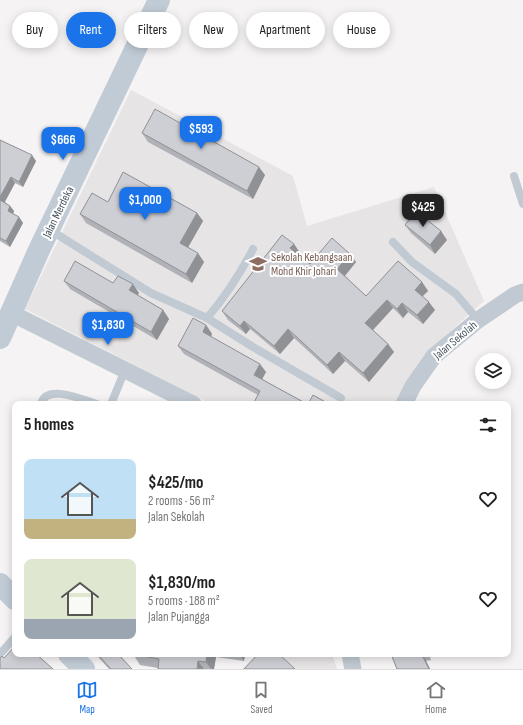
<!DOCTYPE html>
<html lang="en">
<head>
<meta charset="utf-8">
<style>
	:root { --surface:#fff; --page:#f2f2f2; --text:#222; --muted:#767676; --line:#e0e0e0; --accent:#1a73e8 }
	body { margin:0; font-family:"Sofia Sans Condensed",sans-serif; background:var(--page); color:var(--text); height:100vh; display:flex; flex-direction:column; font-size:15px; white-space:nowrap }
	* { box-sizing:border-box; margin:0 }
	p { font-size:13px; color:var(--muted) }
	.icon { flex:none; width:22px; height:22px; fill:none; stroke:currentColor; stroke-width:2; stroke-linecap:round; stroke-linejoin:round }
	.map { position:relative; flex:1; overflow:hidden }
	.details { position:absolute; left:12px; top:401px; width:499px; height:256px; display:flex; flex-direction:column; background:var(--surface); border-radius:8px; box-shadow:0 2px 10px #0003 }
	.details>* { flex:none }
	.hud { position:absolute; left:12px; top:12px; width:499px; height:36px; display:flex; gap:8px }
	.controls { position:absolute; left:475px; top:353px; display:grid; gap:8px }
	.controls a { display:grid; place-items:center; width:36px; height:36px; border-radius:50%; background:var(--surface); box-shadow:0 2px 10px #0003; font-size:20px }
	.price { position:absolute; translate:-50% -34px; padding:0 9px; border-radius:8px; background:var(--accent); color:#fff; font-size:13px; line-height:26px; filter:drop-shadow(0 1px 2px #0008) }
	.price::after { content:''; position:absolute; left:50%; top:24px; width:12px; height:9px; margin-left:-6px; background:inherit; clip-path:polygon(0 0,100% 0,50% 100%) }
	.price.selected { background:#222; color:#fff }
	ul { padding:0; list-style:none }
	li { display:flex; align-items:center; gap:12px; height:100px; padding:0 12px }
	li span { display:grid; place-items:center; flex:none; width:112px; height:80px; border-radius:8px; color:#555 }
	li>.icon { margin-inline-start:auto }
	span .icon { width:48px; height:48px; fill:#fffc; stroke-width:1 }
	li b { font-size:17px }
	h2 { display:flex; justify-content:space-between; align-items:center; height:48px; padding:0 12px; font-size:17px }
	.pill { padding:0 14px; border-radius:18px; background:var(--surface); box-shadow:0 2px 10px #0003; font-size:14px; line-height:36px }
	.pill.selected { background:var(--accent); color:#fff }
	.tabs { display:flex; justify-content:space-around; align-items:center; height:56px; border-top:1px solid var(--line); background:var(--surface); font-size:11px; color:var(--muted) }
	.tabs a { display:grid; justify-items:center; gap:2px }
	.tabs .selected { color:var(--accent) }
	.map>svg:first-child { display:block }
</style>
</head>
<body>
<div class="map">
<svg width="523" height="669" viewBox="0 0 523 669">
	<rect width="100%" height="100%" fill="#f5f3f3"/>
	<!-- education -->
	<g fill="#e6e4e5">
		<polygon points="131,90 293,176 307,226 434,187 484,301 436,344 396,404 211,404 25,309"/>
		<polygon points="258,654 332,654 337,669 242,669"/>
	</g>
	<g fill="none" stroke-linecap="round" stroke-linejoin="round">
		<!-- lane -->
		<g stroke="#c1cad2" stroke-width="8">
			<polyline points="514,176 523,204"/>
			<path d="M 50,230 L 151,293 L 207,318 C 226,296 240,274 253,249"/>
			<polyline points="393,242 412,262 456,294 478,320"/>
			<polyline points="207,318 253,347 341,398"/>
			<path d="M 41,404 C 46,383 83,400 97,404"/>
			<polyline points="111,404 125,370"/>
			<polyline points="0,654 15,637"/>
		</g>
		<!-- street -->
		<g stroke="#c1cad2" stroke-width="17">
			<polyline points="11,313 193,404"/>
			<polyline points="404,404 413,386 434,356 478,320 515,295 523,292"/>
			<polyline points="350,654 353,669"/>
		</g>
		<!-- secondary -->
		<g stroke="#c1cbd6" stroke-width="22">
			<polyline points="0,338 39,250 159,0"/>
			<polyline points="0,584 15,599"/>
			<polyline points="69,654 84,669"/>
		</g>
	</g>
	<!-- wall -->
	<g fill="#b0b2b7">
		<polygon points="142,133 265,175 253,199 148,142"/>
		<polygon points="0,140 36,161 23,187 15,183 5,202 10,206 14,211 13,214 19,217 23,223 10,247 0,241"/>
		<polygon points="108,202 197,213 203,221 188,247 204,262 192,283 86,223 80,214"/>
		<polygon points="405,225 447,240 435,254 411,233"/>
		<polygon points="294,244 300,253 298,254 310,264 350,254 356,262 345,276 366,296 422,282 428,291 422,296 435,310 423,324 408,312 403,318 393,308 373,330 388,344 394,352 369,382 345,361 333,374 294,338 280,354 250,329 246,334 228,320 222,311"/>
		<polygon points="64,281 113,283 139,293 137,295 163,310 169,319 157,340 70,289"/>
		<polygon points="206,325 212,334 211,337 266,372 262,379 307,404 258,395 184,354 178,346"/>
		<polygon points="96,654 118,654 132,669 109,669 100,659"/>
		<polygon points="133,654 245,654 244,661 216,657 214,669 158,669 158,668 140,665"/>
		<polygon points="391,654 429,654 431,660 426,661 430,669 397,669"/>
	</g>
	<!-- shaded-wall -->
	<g fill="#909195">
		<polygon points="32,155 36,161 23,187 19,182"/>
		<polygon points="259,167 265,175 253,199 247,191"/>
		<polygon points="11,177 15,183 3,205 0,200 0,197"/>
		<polygon points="10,206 14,211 12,217 8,211"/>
		<polygon points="197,213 203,221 186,251 180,243"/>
		<polygon points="19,217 23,223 10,247 6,241"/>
		<polygon points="441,231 447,240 435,254 430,245"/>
		<polygon points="294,244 300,253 296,257 290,248"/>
		<polygon points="198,253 204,262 192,283 186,274"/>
		<polygon points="350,254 356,262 343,278 337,269"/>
		<polygon points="422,282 428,291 421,298 415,290"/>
		<polygon points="133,284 139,293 135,299 129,290"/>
		<polygon points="387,300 393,308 371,332 365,323"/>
		<polygon points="429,302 435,310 423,324 417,315"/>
		<polygon points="402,303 408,312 403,318 397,309"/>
		<polygon points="163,310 169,319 157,340 151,332"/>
		<polygon points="244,321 250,329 246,334 240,326"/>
		<polygon points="206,325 212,334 209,341 203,332"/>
		<polygon points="288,329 294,338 280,354 274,346"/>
		<polygon points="388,344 394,352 369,382 363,373"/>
		<polygon points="339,352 345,361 333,374 327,365"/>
		<polygon points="260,364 266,372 260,383 254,375"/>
		<polygon points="207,654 214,654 216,657 214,669 211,669 206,662"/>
		<polygon points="239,654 245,654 244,661"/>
		<polygon points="422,655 426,661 430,669 429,669"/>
		<polygon points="198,661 204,669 197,669"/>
	</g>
	<!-- building -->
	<g fill="#cdcfd5" stroke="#909195">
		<polygon points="155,109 259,167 247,191 142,133"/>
		<polygon points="0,140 32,155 19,182 11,177 0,197"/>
		<polygon points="123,172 197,213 180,243 198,253 186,274 80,214 92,193 108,202"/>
		<polygon points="0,200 10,206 8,211 19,217 6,241 0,238"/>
		<polygon points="416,211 441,231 430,245 405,225"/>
		<polygon points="282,235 294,244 290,248 310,264 332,238 350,254 337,269 366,296 398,261 422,282 415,290 429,302 417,315 402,303 397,309 387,300 365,323 388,344 363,373 339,352 327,365 288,329 274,346 244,321 240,326 222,311"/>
		<polygon points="75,261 113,283 118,276 133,284 129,290 163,310 151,332 64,281"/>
		<polygon points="193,318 206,325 203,332 260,364 254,375 307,404 253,404 260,391 178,346"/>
		<polygon points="313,395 329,404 308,404"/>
		<polygon points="15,646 15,654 36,654 53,669 0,669 0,658 2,656 4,658"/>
		<polygon points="97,654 118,654 132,669 111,669"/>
		<polygon points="133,654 207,654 206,662 198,661 197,669 158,669 159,659"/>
		<polygon points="258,654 268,654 271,657 274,654 279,654 295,669 244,669"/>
		<polygon points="391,654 426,654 422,655 429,669 397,669"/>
	</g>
	<!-- icons -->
	<defs>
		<g id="school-bare" transform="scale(1.38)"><path d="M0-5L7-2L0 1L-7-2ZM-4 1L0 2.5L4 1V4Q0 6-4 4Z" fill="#8d6e63" stroke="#fff" stroke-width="2.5" paint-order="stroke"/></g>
	</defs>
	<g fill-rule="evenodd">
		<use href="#school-bare" x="258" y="264"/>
	</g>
	<g text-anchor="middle" stroke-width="4" stroke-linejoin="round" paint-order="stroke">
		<!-- street labels -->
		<g font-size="12" fill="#4a5661" stroke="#fff">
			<text transform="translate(58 212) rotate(-64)" y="4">Jalan Merdeka</text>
			<text transform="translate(455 340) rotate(-40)" y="4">Jalan Sekolah</text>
		</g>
		<!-- education labels -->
		<g font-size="12" fill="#785e54" stroke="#fff" text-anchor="start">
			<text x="271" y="261">Sekolah Kebangsaan<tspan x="271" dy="14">Mohd Khir Johari</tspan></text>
		</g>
	</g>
</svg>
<div class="controls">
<a><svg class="icon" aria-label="layers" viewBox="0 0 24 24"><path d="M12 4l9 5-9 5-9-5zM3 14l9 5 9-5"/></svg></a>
</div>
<b class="price" style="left:201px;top:150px">$593</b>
<b class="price" style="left:63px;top:161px">$666</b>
<b class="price" style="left:145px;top:221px">$1,000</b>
<b class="price selected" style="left:423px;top:228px">$425</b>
<b class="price" style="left:108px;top:346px">$1,830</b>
<div class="hud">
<a class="pill">Buy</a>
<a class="pill selected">Rent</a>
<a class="pill">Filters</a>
<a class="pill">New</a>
<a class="pill">Apartment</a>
<a class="pill">House</a>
</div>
<section class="details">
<h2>5 homes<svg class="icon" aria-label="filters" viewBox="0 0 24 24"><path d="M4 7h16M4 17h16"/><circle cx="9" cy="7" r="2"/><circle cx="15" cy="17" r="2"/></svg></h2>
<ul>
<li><span style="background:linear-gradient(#bfe0f5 75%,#c2b280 0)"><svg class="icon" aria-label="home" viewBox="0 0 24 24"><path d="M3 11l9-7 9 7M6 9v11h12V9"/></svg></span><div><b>$425/mo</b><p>2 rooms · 56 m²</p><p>Jalan Sekolah</p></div><svg class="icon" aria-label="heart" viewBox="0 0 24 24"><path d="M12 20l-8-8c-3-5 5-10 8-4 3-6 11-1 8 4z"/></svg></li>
<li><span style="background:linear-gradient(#dfe7d0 75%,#9aa5b1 0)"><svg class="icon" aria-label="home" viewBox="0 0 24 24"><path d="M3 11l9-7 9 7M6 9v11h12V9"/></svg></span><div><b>$1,830/mo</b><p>5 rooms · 188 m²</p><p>Jalan Pujangga</p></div><svg class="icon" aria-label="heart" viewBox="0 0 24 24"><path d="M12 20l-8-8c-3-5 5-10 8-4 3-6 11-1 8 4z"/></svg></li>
</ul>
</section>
</div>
<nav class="tabs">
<a class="selected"><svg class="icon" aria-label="map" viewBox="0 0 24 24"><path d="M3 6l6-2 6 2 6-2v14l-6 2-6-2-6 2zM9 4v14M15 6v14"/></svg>Map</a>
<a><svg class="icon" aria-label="saved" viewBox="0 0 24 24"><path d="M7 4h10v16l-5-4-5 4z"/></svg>Saved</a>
<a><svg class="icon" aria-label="home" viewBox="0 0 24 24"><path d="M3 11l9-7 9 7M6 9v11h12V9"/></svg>Home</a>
</nav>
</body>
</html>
